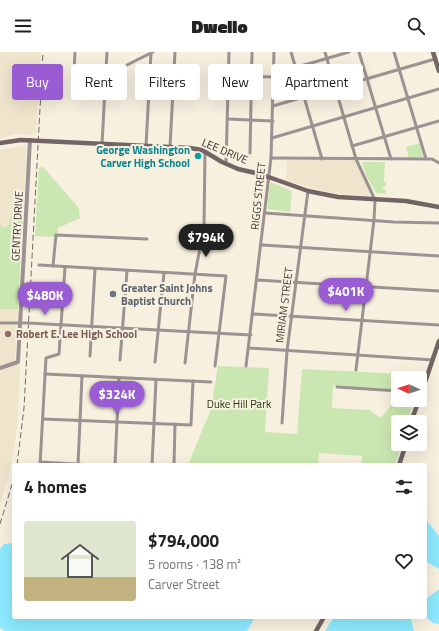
<!DOCTYPE html>
<html lang="en">
<head>
<meta charset="utf-8">
<style>
	:root { --surface:#fff; --page:#f6f6f6; --text:#222; --muted:#767676; --accent:#9a5cd2 }
	body { margin:0; font-family:"Titillium Web",sans-serif; background:var(--page); color:var(--text); height:100vh; display:flex; flex-direction:column; font-size:15px; white-space:nowrap }
	* { box-sizing:border-box; margin:0 }
	p { font-size:13px; color:var(--muted) }
	.icon { flex:none; width:22px; height:22px; fill:none; stroke:currentColor; stroke-width:2; stroke-linecap:round; stroke-linejoin:round }
	.map { position:relative; flex:1; overflow:hidden }
	.sheet { position:absolute; left:12px; top:411px; width:415px; height:156px; display:flex; flex-direction:column; background:var(--surface); border-radius:4px; box-shadow:0 4px 16px #0002 }
	.sheet>* { flex:none }
	.banner { position:absolute; left:12px; top:12px; width:415px; height:36px; display:flex; gap:8px }
	.needle { width:26px; rotate:274deg }
	.tools { position:absolute; left:391px; top:319px; display:grid; gap:8px }
	.tools a { display:grid; place-items:center; width:36px; height:36px; border-radius:4px; background:var(--surface); box-shadow:0 4px 16px #0002; font-size:20px }
	.price { position:absolute; translate:-50% -34px; padding:0 9px; border-radius:14px; background:var(--accent); color:#fff; font-size:13px; line-height:26px; filter:drop-shadow(0 1px 2px #0008) }
	.price::after { content:''; position:absolute; left:50%; top:24px; width:12px; height:9px; margin-left:-6px; background:inherit; clip-path:polygon(0 0,100% 0,50% 100%) }
	.price.current { background:#222; color:#fff }
	ul { padding:0; list-style:none }
	li { display:flex; align-items:center; gap:12px; height:100px; padding:0 12px }
	li span { display:grid; place-items:center; flex:none; width:112px; height:80px; border-radius:4px; color:#555 }
	li>.icon { margin-inline-start:auto }
	span .icon { width:48px; height:48px; fill:#fffc; stroke-width:1 }
	li b { font-size:17px }
	h2 { display:flex; justify-content:space-between; align-items:center; height:48px; padding:0 12px; font-size:17px }
	.tag { padding:0 14px; border-radius:4px; background:var(--surface); box-shadow:0 4px 16px #0002; font-size:14px; line-height:36px }
	.tag.current { background:var(--accent); color:#fff }
	header { display:flex; justify-content:space-between; align-items:center; height:52px; padding:0 12px; background:var(--surface); font-size:18px; font-weight:800 }
	.map>svg:first-child { display:block }
</style>
</head>
<body>
<header><svg class="icon" aria-label="menu" viewBox="0 0 24 24"><path d="M4 6h16M4 12h16M4 18h16"/></svg>Dwello<svg class="icon" aria-label="search" viewBox="0 0 24 24"><circle cx="10" cy="10" r="6"/><path d="M15 15l6 6"/></svg></header>
<div class="map">
<svg width="439" height="579" viewBox="0 0 439 579">
	<rect width="100%" height="100%" fill="#f7f0df"/>
	<!-- built -->
	<g fill="#efe5cd">
		<polygon points="0,0 41,0 36,83 15,82 0,87"/>
		<polygon points="27,93 15,307 20,316 18,369 11,415 0,453 0,98"/>
		<polygon points="287,108 356,108 370,142 368,144 333,141 286,129"/>
	</g>
	<!-- green -->
	<g fill="#cbe7b1">
		<polygon points="420,91 423,105 409,106 406,95"/>
		<polygon points="362,110 385,110 384,130 386,130 386,134 383,135 383,137 386,137 386,142 376,141 366,123"/>
		<polygon points="43,115 79,156 80,166 58,176 58,181 54,185 35,184 39,116"/>
		<polygon points="270,130 292,139 290,160 267,157"/>
		<polygon points="23,161 18,257 0,257 0,172 4,176 9,173 11,164"/>
		<polygon points="218,314 269,316 265,380 297,382 302,317 425,323 420,336 420,326 398,326 398,338 333,334 332,356 371,358 371,360 381,366 391,353 400,352 412,356 407,370 398,370 398,392 402,392 395,413 362,413 362,404 319,401 318,413 188,413 211,357"/>
	</g>
	<!-- water -->
	<g fill="#8ce9fe">
		<polygon points="427,469 439,484 439,517 425,509"/>
		<polygon points="14,491 14,565 255,565 247,579 5,579 0,576 0,497 4,492"/>
		<polygon points="439,537 439,572 433,571 427,566 425,548"/>
		<polygon points="334,565 410,565 414,579 325,579"/>
	</g>
	<g fill="none" stroke-linecap="round" stroke-linejoin="round">
		<!-- minor -->
		<g stroke="#9b9291" stroke-width="3">
			<polyline points="291,0 322,107"/>
			<polyline points="325,0 356,107 375,148 374,168 356,318"/>
			<polyline points="359,0 391,107"/>
			<polyline points="394,0 426,107"/>
			<polyline points="273,22 349,0"/>
			<polyline points="105,24 153,0"/>
			<polyline points="228,24 274,25"/>
			<polyline points="73,41 75,0"/>
			<polyline points="273,54 435,7"/>
			<polyline points="228,67 273,69"/>
			<polyline points="272,86 439,37"/>
			<polyline points="102,92 107,0"/>
			<polyline points="146,94 151,1"/>
			<polyline points="352,94 439,69"/>
			<polyline points="170,95 175,0"/>
			<polyline points="250,101 252,0"/>
			<polyline points="271,106 432,107 439,111"/>
			<polyline points="226,112 229,0"/>
			<polyline points="265,161 394,170 439,171"/>
			<polyline points="262,193 439,204"/>
			<polyline points="39,213 226,224 215,314"/>
			<polyline points="53,214 56,183 147,187"/>
			<polyline points="257,228 439,239"/>
			<polyline points="253,262 439,273"/>
			<polyline points="0,271 28,271 251,283"/>
			<polyline points="249,296 433,308"/>
			<polyline points="90,304 95,217"/>
			<polyline points="120,308 127,219"/>
			<polyline points="155,310 164,221"/>
			<polyline points="185,311 195,222 204,175 205,100"/>
			<polyline points="246,314 271,106 274,0"/>
			<polyline points="45,322 211,330"/>
			<polyline points="337,335 398,339"/>
			<polyline points="43,367 191,373 193,329"/>
			<polyline points="282,371 287,299 308,139"/>
			<polyline points="40,410 93,413"/>
			<polyline points="40,413 46,306 59,302 65,215"/>
			<polyline points="78,413 82,324"/>
			<polyline points="115,413 119,326"/>
			<polyline points="152,413 156,328"/>
			<polyline points="174,413 175,372"/>
		</g>
		<!-- tertiary -->
		<polyline stroke="#9b9291" stroke-width="4" points="0,316 18,310 30,88"/>
		<!-- secondary -->
		<g stroke="#726564" stroke-width="4.5">
			<polyline points="433,0 439,19"/>
			<polyline points="0,91 21,88 190,96 202,98 222,110 238,117 260,122 308,139 338,145 406,149 439,155"/>
			<polyline points="420,345 439,289"/>
			<polyline points="411,370 419,348"/>
			<polyline points="399,413 406,392"/>
			<polyline points="316,579 324,565"/>
		</g>
		<!-- rail -->
		<g stroke="#6f6b62" stroke-width="1" stroke-dasharray="6 3" stroke-linecap="butt">
			<polyline points="17,413 24,356 43,0"/>
			<polyline points="0,472 14,426"/>
		</g>
	</g>
	<!-- markers -->
	<circle fill="#0f9aa8" stroke="#f7f0df" stroke-width="1.5" cx="198" cy="104" r="4"/>
	<circle fill="#6b7280" stroke="#f7f0df" stroke-width="1.5" cx="113" cy="242" r="4"/>
	<circle fill="#8d6e63" stroke="#f7f0df" stroke-width="1.5" cx="8" cy="282" r="4"/>
	<g text-anchor="middle" stroke-width="4" stroke-linejoin="round" paint-order="stroke">
		<!-- culture labels -->
		<g font-size="11" font-weight="bold" fill="#0d838f" stroke="#f7f0df" text-anchor="end">
			<text x="190" y="102">George Washington<tspan x="190" dy="13">Carver High School</tspan></text>
		</g>
		<!-- street labels -->
		<g font-size="11" fill="#3a3731" stroke="#f7f0df">
			<text transform="translate(225 99) rotate(23)" y="4">LEE DRIVE</text>
			<text transform="translate(258 144) rotate(-84)" y="4">RIGGS STREET</text>
			<text transform="translate(17 174) rotate(-87)" y="4">GENTRY DRIVE</text>
			<text transform="translate(284 253) rotate(-83)" y="4">MIRIAM STREET</text>
		</g>
		<!-- worship labels -->
		<g font-size="11" font-weight="bold" fill="#5b616d" stroke="#f7f0df" text-anchor="start">
			<text x="121" y="240">Greater Saint Johns<tspan x="121" dy="13">Baptist Church</tspan></text>
		</g>
		<!-- education labels -->
		<g font-size="11" font-weight="bold" fill="#785e54" stroke="#f7f0df" text-anchor="start">
			<text x="16" y="286">Robert E. Lee High School</text>
		</g>
		<!-- park labels -->
		<g font-size="11" fill="#243809" stroke="#f7f0df">
			<text x="239" y="356">Duke Hill Park</text>
		</g>
	</g>
</svg>
<div class="tools">
<a><svg class="needle" viewBox="-14 -14 28 28"><path d="M0-13l5 13h-10z" fill="#e53935"/><path d="M0 13l5-13h-10z" fill="#767676"/></svg></a>
<a><svg class="icon" aria-label="layers" viewBox="0 0 24 24"><path d="M12 4l9 5-9 5-9-5zM3 14l9 5 9-5"/></svg></a>
</div>
<b class="price current" style="left:206px;top:206px">$794K</b>
<b class="price" style="left:346px;top:260px">$401K</b>
<b class="price" style="left:45px;top:264px">$480K</b>
<b class="price" style="left:117px;top:363px">$324K</b>
<div class="banner">
<a class="tag current">Buy</a>
<a class="tag">Rent</a>
<a class="tag">Filters</a>
<a class="tag">New</a>
<a class="tag">Apartment</a>
</div>
<section class="sheet">
<h2>4 homes<svg class="icon" aria-label="filters" viewBox="0 0 24 24"><path d="M4 7h16M4 17h16"/><circle cx="9" cy="7" r="2"/><circle cx="15" cy="17" r="2"/></svg></h2>
<ul>
<li><span style="background:linear-gradient(#dfe7d0 70%,#c2b280 0)"><svg class="icon" aria-label="home" viewBox="0 0 24 24"><path d="M3 11l9-7 9 7M6 9v11h12V9"/></svg></span><div><b>$794,000</b><p>5 rooms · 138 m²</p><p>Carver Street</p></div><svg class="icon" aria-label="heart" viewBox="0 0 24 24"><path d="M12 20l-8-8c-3-5 5-10 8-4 3-6 11-1 8 4z"/></svg></li>
</ul>
</section>
</div>
</body>
</html>
